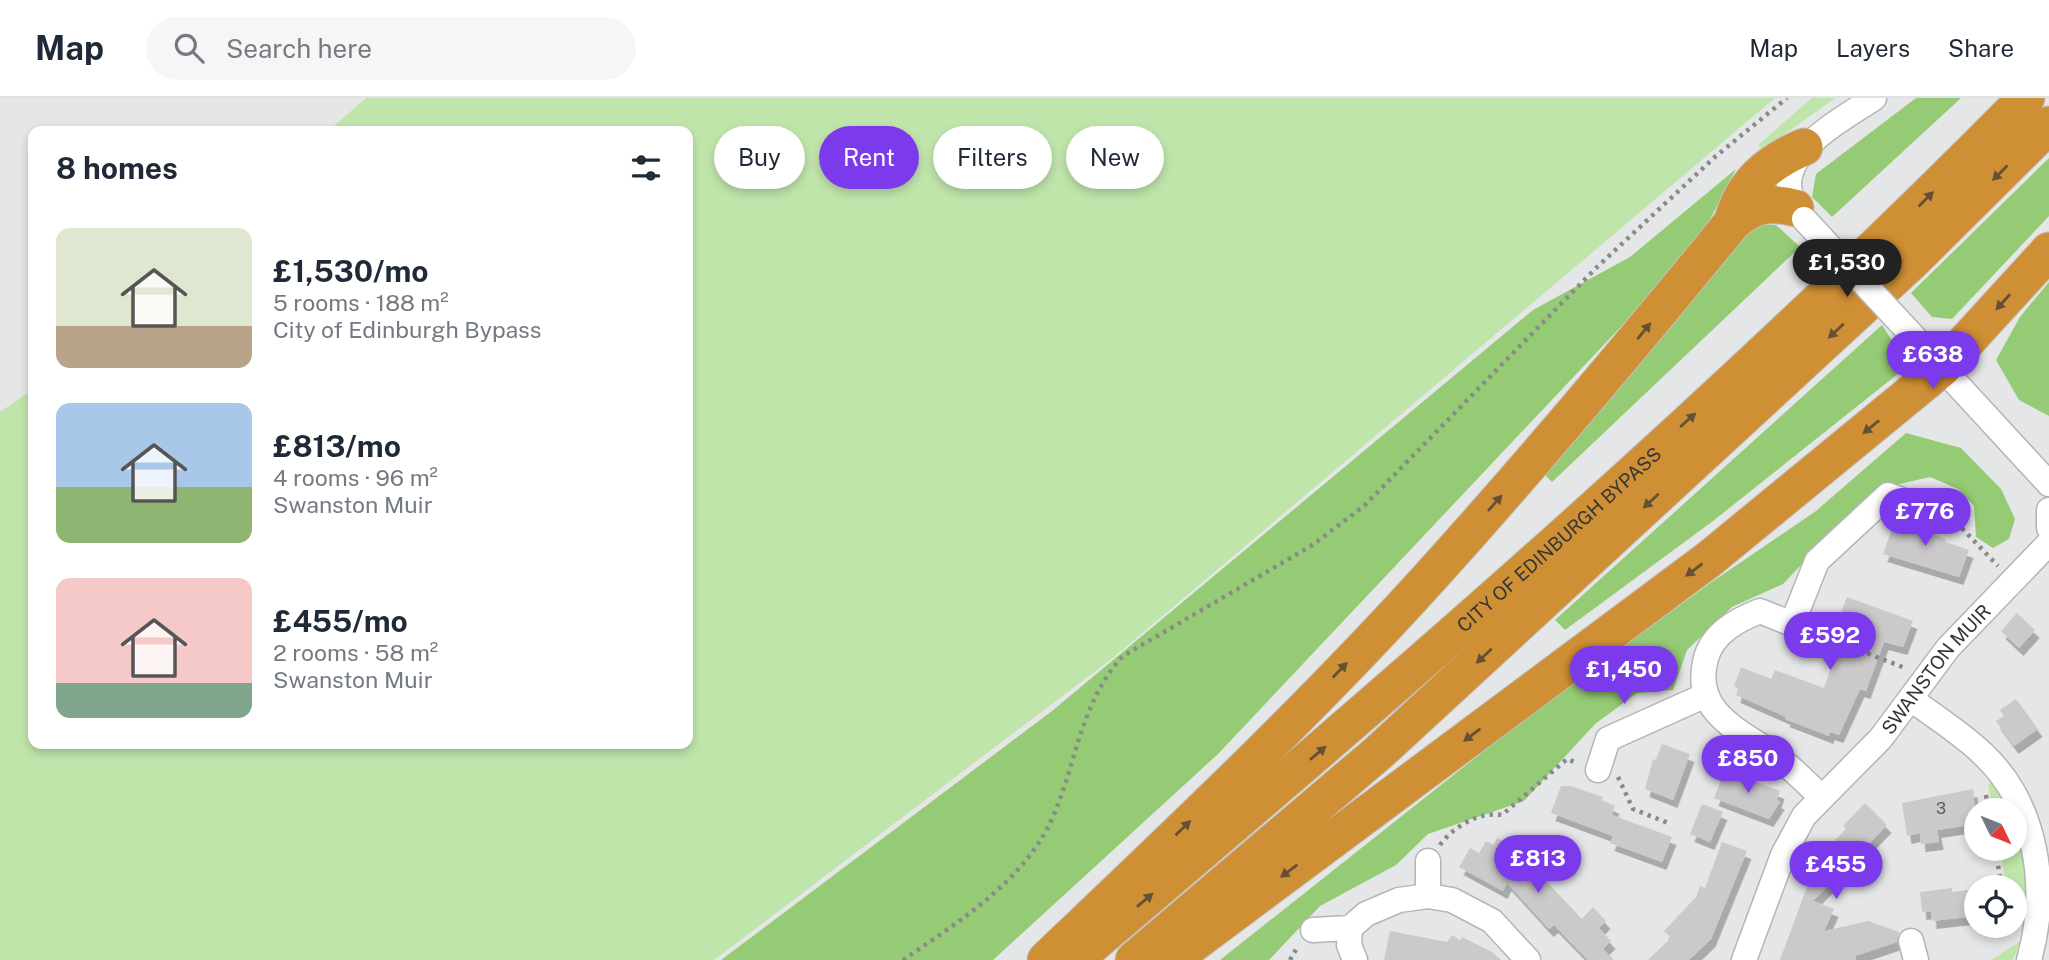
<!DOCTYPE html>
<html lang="en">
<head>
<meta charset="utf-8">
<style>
	:root { --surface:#fff; --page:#f6f6f7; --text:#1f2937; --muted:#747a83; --line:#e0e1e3; --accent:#7c3aed }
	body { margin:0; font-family:"Public Sans",sans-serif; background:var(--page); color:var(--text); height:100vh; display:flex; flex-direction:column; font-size:26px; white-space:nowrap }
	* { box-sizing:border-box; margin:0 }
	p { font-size:23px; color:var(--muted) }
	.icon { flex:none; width:38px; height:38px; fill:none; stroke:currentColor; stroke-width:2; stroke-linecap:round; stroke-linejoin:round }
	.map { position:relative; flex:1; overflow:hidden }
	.panel { position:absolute; left:28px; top:28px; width:665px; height:623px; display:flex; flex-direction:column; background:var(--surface); border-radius:14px; box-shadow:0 4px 10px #0003 }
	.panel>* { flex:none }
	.hud { position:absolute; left:714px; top:28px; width:665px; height:63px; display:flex; gap:14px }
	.needle { width:46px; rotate:133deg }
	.fabs { position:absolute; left:1964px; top:700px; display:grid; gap:14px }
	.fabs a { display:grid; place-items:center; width:63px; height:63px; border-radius:50%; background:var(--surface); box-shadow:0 4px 10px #0003; font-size:35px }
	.price { position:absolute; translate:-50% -60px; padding:0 16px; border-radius:24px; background:var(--accent); color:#fff; font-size:23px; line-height:46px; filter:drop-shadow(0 2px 4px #0008) }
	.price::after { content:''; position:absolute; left:50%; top:42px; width:21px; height:16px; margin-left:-10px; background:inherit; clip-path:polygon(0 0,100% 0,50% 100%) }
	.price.current { background:#222; color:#fff }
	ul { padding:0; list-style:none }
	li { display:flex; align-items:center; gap:21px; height:175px; padding:0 28px }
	li span { display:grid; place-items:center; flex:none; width:196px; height:140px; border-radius:14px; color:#555 }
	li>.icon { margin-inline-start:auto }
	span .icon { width:84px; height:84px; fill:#fffc; stroke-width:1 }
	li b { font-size:30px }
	h2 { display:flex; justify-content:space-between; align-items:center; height:84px; padding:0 28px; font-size:30px }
	.tag { padding:0 24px; border-radius:32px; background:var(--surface); box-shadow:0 4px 10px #0003; font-size:24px; line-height:63px }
	.tag.current { background:var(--accent); color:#fff }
	header { display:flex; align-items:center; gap:42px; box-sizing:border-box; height:98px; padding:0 35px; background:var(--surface); border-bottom:2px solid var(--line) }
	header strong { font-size:33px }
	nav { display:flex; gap:38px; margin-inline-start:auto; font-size:24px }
	.search { width:490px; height:63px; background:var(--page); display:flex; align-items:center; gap:18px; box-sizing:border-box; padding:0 24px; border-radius:38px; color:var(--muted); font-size:26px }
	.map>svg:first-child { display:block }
</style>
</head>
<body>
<header>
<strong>Map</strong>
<div class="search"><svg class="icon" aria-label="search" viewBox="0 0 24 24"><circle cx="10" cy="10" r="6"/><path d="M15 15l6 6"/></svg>Search here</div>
<nav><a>Map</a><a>Layers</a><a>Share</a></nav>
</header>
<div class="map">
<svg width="2049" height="862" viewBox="0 0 2049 862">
	<defs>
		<filter id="shadow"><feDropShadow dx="4.5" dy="8" stdDeviation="0" flood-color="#0004"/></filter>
	</defs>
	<rect width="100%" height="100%" fill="#e5e6e7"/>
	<!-- green -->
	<g fill="#c0e5ab">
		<polygon points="366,0 1775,0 1114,559 714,862 0,862 0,314 33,291 33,646 688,646 688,33 328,33"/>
		<polygon points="1812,0 1835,0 1763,52 1758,47"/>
		<polygon points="1993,682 2012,712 1993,712 1988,687"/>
		<polygon points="2014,716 2025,743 2028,831 2014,825 2014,789 2006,789 2000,751 2014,751"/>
		<polygon points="2020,844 2013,862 1991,862 2019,844"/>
	</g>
	<!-- forest -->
	<g fill="#95cb74">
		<polygon points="1916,0 1961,0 1832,119 1812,99 1816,76"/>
		<polygon points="2049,60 2049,118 1952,221 1932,219 1911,195"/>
		<polygon points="1736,71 1696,149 1218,656 993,862 721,862 1052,613 1533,212 1630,159"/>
		<polygon points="1758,126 1776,127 1800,149 1552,384 1543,375 1586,329 1740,139"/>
		<polygon points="2049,184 2049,318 2019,302 1996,262 2020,219"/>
		<polygon points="1882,227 1902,258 1899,275 1713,423 1565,532 1555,522"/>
		<polygon points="1906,335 1961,350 2001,391 2015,421 2009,441 1993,450 1976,439 1974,408 1958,391 1930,379 1882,390 1824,443 1783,486 1732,509 1687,552 1673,592 1637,595 1595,626 1524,703 1428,736 1396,767 1320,808 1269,862 1220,862 1528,618 1709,486 1816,413"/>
	</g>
	<!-- building -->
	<g fill="#cbc9c9" filter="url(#shadow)">
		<polygon points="1905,420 1922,426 1921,431 1946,441 1945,444 1969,452 1959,479 1883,456 1895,422 1903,425"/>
		<polygon points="1847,499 1913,523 1903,549 1884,544 1866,593 1860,591 1839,637 1830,634 1829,638 1785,621 1786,619 1736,597 1738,590 1734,588 1741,569 1771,581 1775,572 1824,590 1846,528 1837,525"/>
		<polygon points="2017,515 2035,532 2019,550 2001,533"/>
		<polygon points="2016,601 2038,631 2014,648 1996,623 2004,618 2000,612"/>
		<polygon points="1662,646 1690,656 1673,702 1645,691 1653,661 1656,662"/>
		<polygon points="1725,672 1780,693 1777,702 1780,704 1769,721 1714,700"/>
		<polygon points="1561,688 1571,688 1603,699 1602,702 1615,708 1612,717 1672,739 1662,764 1610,745 1613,738 1551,715"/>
		<polygon points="1973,691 1976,726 1937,732 1939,744 1921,746 1920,735 1907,738 1902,705"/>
		<polygon points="1865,705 1887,727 1813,803 1834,811 1824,833 1868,823 1899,834 1897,844 1855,858 1856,862 1780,862 1810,781 1803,774 1846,731 1843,728"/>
		<polygon points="1702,706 1723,714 1710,744 1690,736"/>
		<polygon points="1497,740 1526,756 1545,746 1536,772 1582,821 1593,809 1606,823 1599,830 1611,843 1603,851 1614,862 1588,862 1554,827 1549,831 1507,785 1503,793 1459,769 1470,750 1479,755 1486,743 1494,747"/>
		<polygon points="1722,744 1747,753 1711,841 1689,862 1648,862 1671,840 1664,833 1696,799 1700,788 1705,790"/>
		<polygon points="1952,790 1952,794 1976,791 1976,818 1932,823 1931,813 1922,814 1920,794"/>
		<polygon points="1390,833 1447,844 1452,837 1460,842 1462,839 1492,854 1501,862 1384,862"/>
	</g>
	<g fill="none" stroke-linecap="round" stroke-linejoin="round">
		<!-- minor casing -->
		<g stroke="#b4b5b6" stroke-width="27">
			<g id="minor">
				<path d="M 1803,120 C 1757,64 1836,26 1874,0"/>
				<polyline points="1932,259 2049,386"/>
				<polyline points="2049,412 2049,430"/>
				<path d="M 1911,601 C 1935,619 1961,635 1983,656 C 2038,708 2049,791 2029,862"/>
				<polyline points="1598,672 1608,641 1706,597"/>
				<path d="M 1821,699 C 1805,683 1788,666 1769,653 C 1734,630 1692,611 1706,560 C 1713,535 1737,522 1760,513 L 1792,526 L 1817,463 L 1888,397 L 1936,415"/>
				<polyline points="1428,763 1428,798"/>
				<polyline points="1350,830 1349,847 1355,862"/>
				<polyline points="1313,832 1350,830 1366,816 1399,802 1428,798 1452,802 1492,823 1528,862"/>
				<polyline points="1911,843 1916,862"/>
				<path id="s1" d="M 1744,862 L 1783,757 L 1804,718 L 1881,640 L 1948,550 L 2049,445"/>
			</g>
		</g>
		<!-- highway casing -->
		<g stroke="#c2c2c2" stroke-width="39">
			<g id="highway">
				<path d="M 1732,125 C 1743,85 1767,65 1804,49"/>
				<path d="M 1046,862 C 1177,737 1310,612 1431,478 C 1535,363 1634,245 1732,125 C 1752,107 1769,103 1795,110"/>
				<path id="s2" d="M 1074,862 C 1400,586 1726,304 2026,0"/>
				<polyline points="1134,862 1377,656 1910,165 2049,27"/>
				<polyline points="1171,862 1708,462 1942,270 2049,153"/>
			</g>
		</g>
		<!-- path -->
		<g stroke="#898a8a" stroke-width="4.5" stroke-dasharray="3.5 5" stroke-linecap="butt">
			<polyline points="1956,424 1998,468"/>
			<polyline points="1812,534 1905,570"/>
			<polyline points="1618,679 1633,711 1668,725"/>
			<polyline points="1986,697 1988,712"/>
			<path d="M 1440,747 C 1453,729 1479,713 1502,717 L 1567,661 L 1577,665"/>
			<polyline points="1995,751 2002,789"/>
			<path d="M 903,862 C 961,822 1027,782 1055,714 C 1077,660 1082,602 1123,558 L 1311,448 L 1364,408 L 1595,171 L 1716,58 L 1787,0"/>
			<polyline points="1290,862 1298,848"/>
		</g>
		<!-- minor -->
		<use href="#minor" stroke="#fff" stroke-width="24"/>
		<!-- highway -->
		<use href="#highway" stroke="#cf8f34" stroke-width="37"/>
		<!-- minor-bridge casing -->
		<g stroke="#b4b5b6" stroke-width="27" stroke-linecap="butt">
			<polyline id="minor-bridge" points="1804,121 1925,251"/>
		</g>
		<!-- minor-bridge -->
		<use href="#minor-bridge" stroke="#fff" stroke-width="24"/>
	</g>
	<!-- one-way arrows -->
	<defs><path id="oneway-solid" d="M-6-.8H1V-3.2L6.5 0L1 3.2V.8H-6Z" transform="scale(1.75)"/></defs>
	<g fill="#635035">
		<use href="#oneway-solid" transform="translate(2000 75) rotate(135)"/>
		<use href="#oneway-solid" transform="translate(1926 101) rotate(-45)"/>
		<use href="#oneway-solid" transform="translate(2003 204) rotate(132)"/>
		<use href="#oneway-solid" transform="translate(1644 233) rotate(-51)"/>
		<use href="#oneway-solid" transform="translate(1836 233) rotate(137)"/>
		<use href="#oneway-solid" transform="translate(1688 322) rotate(-42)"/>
		<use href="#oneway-solid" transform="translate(1871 329) rotate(141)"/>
		<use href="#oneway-solid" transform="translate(1651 403) rotate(137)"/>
		<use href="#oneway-solid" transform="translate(1495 405) rotate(-49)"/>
		<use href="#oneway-solid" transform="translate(1694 472) rotate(143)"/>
		<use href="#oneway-solid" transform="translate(1484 558) rotate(137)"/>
		<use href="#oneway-solid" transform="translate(1340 572) rotate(-46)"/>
		<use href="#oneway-solid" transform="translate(1472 637) rotate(143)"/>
		<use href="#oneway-solid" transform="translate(1318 655) rotate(-40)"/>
		<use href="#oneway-solid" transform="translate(1183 730) rotate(-44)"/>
		<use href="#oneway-solid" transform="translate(1289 773) rotate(143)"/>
		<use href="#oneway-solid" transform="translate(1145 802) rotate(-40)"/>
	</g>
	<g text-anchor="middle" stroke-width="5" stroke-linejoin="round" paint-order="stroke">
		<!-- number labels -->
		<g font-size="16" fill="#5a5a5a">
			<text x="1941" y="716">3</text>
		</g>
		<!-- street labels -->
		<g font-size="19" fill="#353535" stroke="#e5e6e7">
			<text dy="7" stroke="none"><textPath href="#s2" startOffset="642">CITY OF EDINBURGH BYPASS</textPath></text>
			<text dy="7" stroke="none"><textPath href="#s1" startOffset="354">SWANSTON MUIR</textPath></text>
		</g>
	</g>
</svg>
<div class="fabs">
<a><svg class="needle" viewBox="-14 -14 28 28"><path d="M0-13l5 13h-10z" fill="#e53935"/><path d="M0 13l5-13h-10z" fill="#747a83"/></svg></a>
<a><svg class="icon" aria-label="locate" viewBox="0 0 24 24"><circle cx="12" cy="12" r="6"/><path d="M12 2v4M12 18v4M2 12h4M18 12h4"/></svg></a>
</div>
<b class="price current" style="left:1847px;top:201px">£1,530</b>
<b class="price" style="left:1933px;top:293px">£638</b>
<b class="price" style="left:1925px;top:450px">£776</b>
<b class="price" style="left:1830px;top:574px">£592</b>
<b class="price" style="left:1624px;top:608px">£1,450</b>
<b class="price" style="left:1748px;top:697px">£850</b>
<b class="price" style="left:1538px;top:797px">£813</b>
<b class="price" style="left:1836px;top:803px">£455</b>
<div class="hud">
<a class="tag">Buy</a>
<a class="tag current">Rent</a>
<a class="tag">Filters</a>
<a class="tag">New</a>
</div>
<section class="panel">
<h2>8 homes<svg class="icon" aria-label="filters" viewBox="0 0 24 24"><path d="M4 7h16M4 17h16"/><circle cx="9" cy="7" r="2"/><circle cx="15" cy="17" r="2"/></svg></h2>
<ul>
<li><span style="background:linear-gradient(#dfe7d0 70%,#b9a48a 0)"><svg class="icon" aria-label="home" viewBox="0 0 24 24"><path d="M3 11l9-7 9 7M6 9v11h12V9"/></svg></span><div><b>£1,530/mo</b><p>5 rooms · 188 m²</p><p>City of Edinburgh Bypass</p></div></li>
<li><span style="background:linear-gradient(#a9c7e8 60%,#8fb573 0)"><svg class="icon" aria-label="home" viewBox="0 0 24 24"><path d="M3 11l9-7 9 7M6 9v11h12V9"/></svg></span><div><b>£813/mo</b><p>4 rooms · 96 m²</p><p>Swanston Muir</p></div></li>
<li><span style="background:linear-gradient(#f6c9c9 75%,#7fa58c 0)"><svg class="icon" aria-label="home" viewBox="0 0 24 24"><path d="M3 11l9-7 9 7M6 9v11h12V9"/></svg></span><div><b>£455/mo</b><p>2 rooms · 58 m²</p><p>Swanston Muir</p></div></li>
</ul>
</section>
</div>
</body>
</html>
